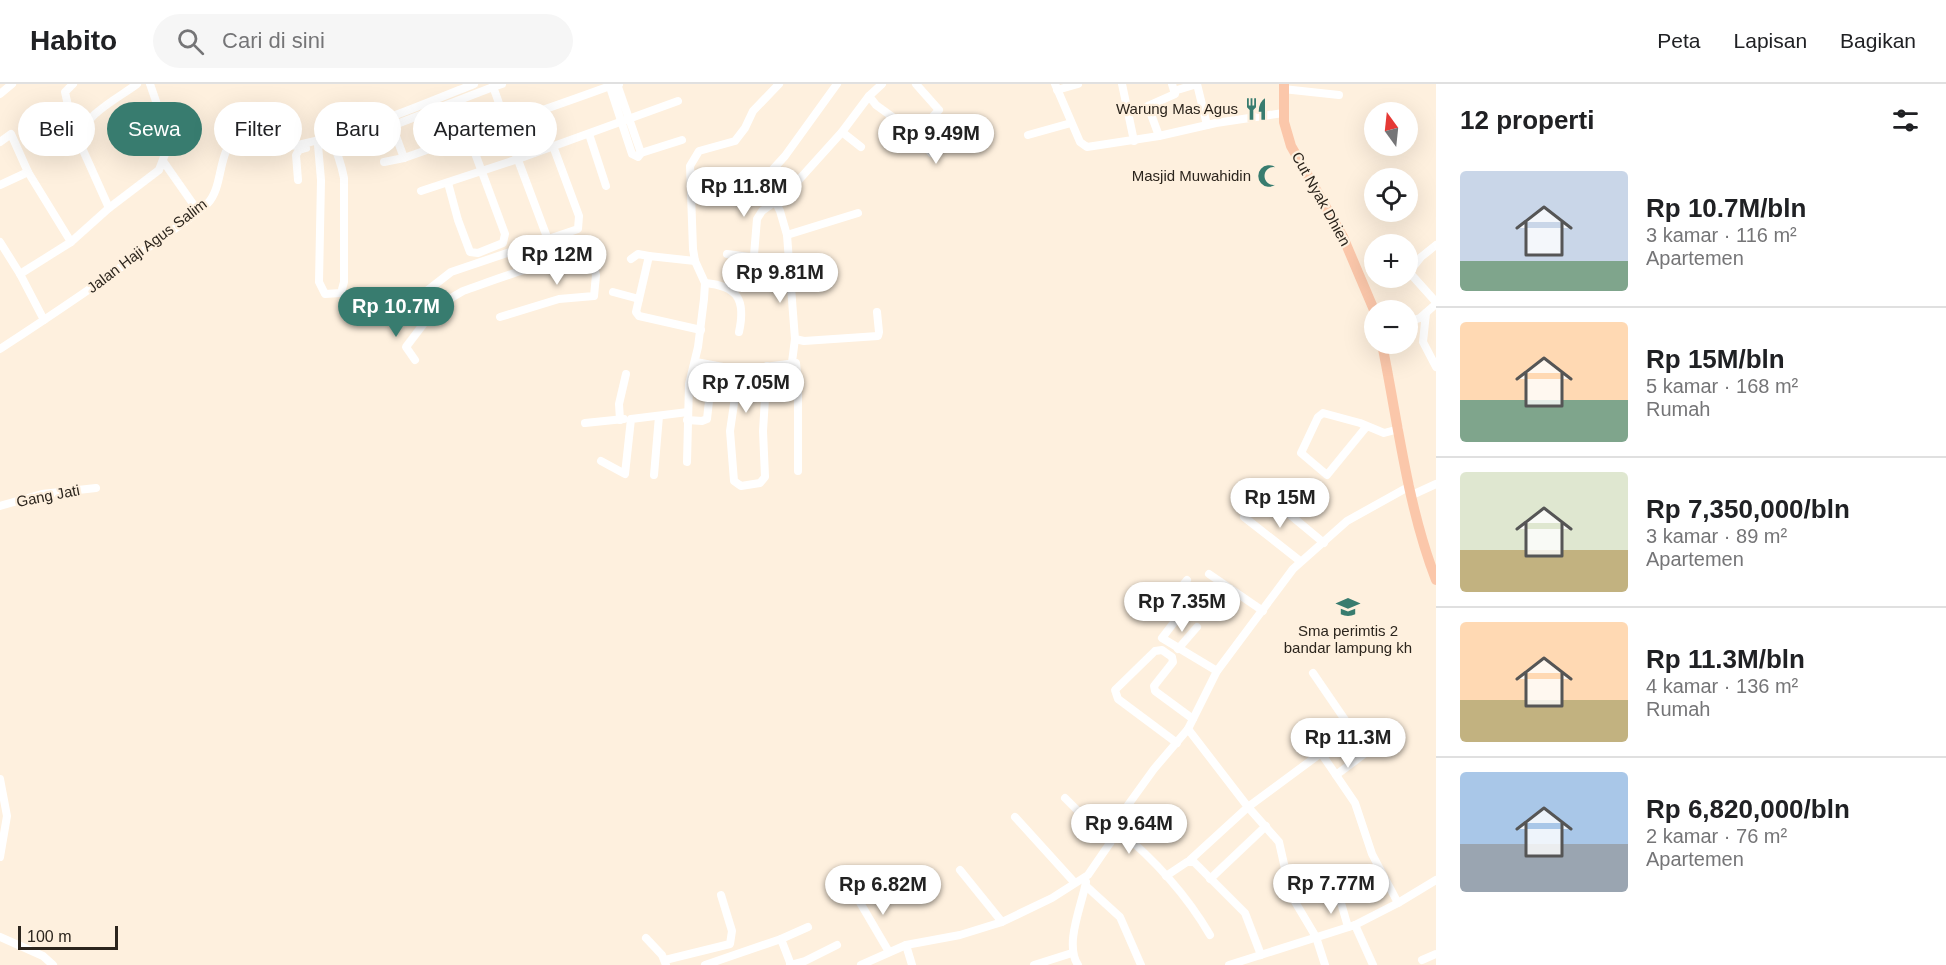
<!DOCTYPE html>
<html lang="id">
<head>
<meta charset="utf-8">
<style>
	:root { --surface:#fff; --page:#f6f6f6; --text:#202124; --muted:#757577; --line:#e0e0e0; --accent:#387c6f }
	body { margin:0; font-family:Arial,sans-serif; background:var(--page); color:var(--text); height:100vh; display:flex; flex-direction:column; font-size:22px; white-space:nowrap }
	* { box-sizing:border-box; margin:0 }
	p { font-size:20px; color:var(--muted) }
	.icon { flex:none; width:33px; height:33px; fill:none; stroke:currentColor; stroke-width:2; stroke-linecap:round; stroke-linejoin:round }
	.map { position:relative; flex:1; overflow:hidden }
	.sheet { display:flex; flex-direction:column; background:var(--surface); width:510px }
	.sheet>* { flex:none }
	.hud { position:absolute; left:18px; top:18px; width:570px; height:54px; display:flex; gap:12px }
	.needle { width:39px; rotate:345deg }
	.buttons { position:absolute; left:1364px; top:18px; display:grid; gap:12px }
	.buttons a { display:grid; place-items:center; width:54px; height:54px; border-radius:50%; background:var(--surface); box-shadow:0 6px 24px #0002; font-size:30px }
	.scale { position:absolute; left:18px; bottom:15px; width:100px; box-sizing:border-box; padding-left:6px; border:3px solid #2c251d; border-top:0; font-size:16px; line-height:21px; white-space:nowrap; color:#2c251d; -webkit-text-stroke:4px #fef0de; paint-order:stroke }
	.price { position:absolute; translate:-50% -51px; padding:0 14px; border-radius:21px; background:#fff; color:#222; font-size:20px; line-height:39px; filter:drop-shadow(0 2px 3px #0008) }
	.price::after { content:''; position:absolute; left:50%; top:36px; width:18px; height:14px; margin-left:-9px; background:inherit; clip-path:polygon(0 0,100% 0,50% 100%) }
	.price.selected { background:var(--accent); color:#fff }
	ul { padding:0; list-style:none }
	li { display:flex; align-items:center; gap:18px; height:150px; padding:0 24px }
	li+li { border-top:2px solid var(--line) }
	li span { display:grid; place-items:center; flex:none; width:168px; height:120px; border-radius:6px; color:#555 }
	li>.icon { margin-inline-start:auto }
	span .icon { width:72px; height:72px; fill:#fffc; stroke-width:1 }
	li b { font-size:26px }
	h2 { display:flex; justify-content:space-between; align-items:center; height:72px; padding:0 24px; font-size:26px }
	.chip { padding:0 21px; border-radius:27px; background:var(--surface); box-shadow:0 6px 24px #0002; font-size:21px; line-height:54px }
	.chip.selected { background:var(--accent); color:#fff }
	header { display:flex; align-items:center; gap:36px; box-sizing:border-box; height:84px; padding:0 30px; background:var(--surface); border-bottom:2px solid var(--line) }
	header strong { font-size:28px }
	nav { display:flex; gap:33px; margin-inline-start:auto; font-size:21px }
	.search { width:420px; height:54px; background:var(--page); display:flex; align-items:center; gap:15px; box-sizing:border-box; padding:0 21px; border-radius:33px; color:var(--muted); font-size:22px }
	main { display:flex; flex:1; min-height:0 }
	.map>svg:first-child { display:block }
</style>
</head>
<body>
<header>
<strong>Habito</strong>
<div class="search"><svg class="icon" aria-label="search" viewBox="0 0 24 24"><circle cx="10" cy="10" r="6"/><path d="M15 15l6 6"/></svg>Cari di sini</div>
<nav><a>Peta</a><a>Lapisan</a><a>Bagikan</a></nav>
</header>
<main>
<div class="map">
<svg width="1436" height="881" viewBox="0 0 1436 881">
	<rect width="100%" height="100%" fill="#fef0de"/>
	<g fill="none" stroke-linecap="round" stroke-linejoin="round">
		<!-- minor -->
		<g stroke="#fff" stroke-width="8">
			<polyline points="73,0 65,8 69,26 79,50"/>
			<polyline points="609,0 632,70 638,73 641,69 617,0"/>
			<polyline points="837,0 785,72 764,95 780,127 787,151 795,255 804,257 878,252 879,248 877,228"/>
			<polyline points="1055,0 1080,58 1087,63 1159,52 1216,39 1283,29"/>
			<polyline points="1122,0 1134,57"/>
			<polyline points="1197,0 1207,41"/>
			<polyline points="493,3 502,0"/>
			<polyline points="1283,5 1339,11"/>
			<polyline points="1057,6 1078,0"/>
			<polyline points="1174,7 1197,0"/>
			<polyline points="0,10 12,0"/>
			<polyline points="869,12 876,21 916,50 939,26 916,0"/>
			<polyline points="842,48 861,63"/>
			<polyline points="589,50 606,102"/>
			<polyline points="916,50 931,69 958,46"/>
			<polyline points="1028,51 1071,39"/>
			<path d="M 330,52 C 336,65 341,79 344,94 L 344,198 L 341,209 L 325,210 L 319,198 L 321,96 L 318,61 L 333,58"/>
			<polyline points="1159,52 1148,22 1175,10 1172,0"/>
			<polyline points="0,58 11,50 28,88 71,158"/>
			<polyline points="641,69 682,56"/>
			<polyline points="163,77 198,127"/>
			<polyline points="384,78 404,74"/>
			<polyline points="298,96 296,71 299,66 306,64"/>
			<polyline points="448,99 458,136 470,168 478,169 503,159 505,150 469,53"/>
			<polyline points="0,101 28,88"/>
			<polyline points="421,107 518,75 678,17"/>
			<path d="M 109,124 L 78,55 C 85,30 117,15 137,0"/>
			<polyline points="787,151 858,129"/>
			<polyline points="0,158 20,190 44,236"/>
			<polyline points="1436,161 1421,173 1409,188 1436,218"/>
			<polyline points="727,170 750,173 754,171 757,135 762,127 787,109 842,48 869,12 882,0"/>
			<polyline points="631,175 638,170 649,172"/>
			<path d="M 556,177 C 541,138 527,99 512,60 C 505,41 501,22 493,3 L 397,40 L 393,44 L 404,74 C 472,50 542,27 610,2 L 619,0"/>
			<polyline points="695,177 649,172 636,228 639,232 701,246"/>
			<polyline points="20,190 71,158 109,124 159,86 167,65 168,52 150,0"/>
			<path d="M 705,199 C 738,202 746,216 739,248"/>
			<polyline points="613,208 639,215"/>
			<polyline points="1426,229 1423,258 1436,283"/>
			<path d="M 500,233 L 559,215 L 594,212 L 596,191 L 594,183 C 571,163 491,198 463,207 L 451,214 L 428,234 L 415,220 L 419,213 L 451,188 L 578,145 L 579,132 L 553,62"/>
			<polyline points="1407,238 1420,234 1436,220"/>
			<path d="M 0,265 C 52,231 103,197 153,160 C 171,147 192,134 208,119 C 224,102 217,66 237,54 C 256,42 278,66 298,61 C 358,48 417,23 474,0"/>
			<polyline points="415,276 406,263 428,234"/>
			<polyline points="696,278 739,286 796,279 798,296 798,387"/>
			<polyline points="792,278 795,255"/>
			<polyline points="739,286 730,347 734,397 741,402 760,399 765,393 763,347 767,282"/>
			<polyline points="620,336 619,320 626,290"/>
			<polyline points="687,336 702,337 707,335 709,317"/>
			<polyline points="585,339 624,335"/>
			<polyline points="1367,342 1327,391 1301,369 1318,333 1323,329 1360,339 1384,349 1399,345"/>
			<polyline points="601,377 625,390 631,335 688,328"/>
			<polyline points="687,378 689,300 698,263 704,215 705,199 695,177 693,165 690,82 699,67 735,57 745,44 753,27 779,0"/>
			<polyline points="654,391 659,332"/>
			<polyline points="1412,411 1436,400"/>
			<polyline points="1271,415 1324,459"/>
			<polyline points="0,422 42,410 96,404"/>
			<polyline points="1244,433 1300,477"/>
			<polyline points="1209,490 1263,527"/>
			<polyline points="1187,496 1174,512 1180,520 1182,528 1162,554 1217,587"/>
			<polyline points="1178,565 1197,543"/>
			<polyline points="1313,589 1367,668"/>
			<polyline points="1188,645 1248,723 1279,758 1291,811 1316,853 1325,881"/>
			<polyline points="1177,659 1118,615 1115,606 1155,567 1162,566 1172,573 1173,578 1154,602 1155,607 1193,635"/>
			<polyline points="1336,691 1384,655"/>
			<polyline points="0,695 7,732 0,773"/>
			<polyline points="1065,714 1110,759"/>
			<polyline points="1015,733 1074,798"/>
			<path d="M 1116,744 C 1153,774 1186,810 1210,851"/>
			<polyline points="1190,776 1248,723 1321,669 1355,719 1372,770 1398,819"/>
			<polyline points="960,786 1002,838"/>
			<polyline points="1166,792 1187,778 1194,778 1245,829 1261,871"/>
			<polyline points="1210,795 1266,742"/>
			<polyline points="1086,802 1120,833 1141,881"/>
			<polyline points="855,810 889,868"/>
			<polyline points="1339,812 1348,843"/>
			<polyline points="1355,841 1373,881"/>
			<polyline points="0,853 43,872 53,881"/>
			<polyline points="646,854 662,871 666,881"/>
			<polyline points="781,855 808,843"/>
			<polyline points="906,861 912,881"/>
			<polyline points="665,876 730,860 732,847 721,811"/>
			<polyline points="1422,876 1436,870"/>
			<polyline points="705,881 781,855 791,881"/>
			<polyline points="790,881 805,877 837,861"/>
			<polyline points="861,881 906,861 960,851 1002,838 1052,814 1088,791 1110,759 1128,721 1154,685 1188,645 1217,587 1293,485 1347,437 1410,402"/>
			<polyline points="1034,881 1072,869"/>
			<path d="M 1078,881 C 1064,860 1082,821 1086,798"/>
			<polyline points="1229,881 1355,841 1398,819 1436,796"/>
		</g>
		<!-- major -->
		<g stroke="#fbc7aa" stroke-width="10">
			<polyline points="1284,0 1284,38 1291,62 1343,153 1374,226"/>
			<path d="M 1382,260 C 1398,338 1407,421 1436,496"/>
		</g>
	</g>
	<!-- icons -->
	<defs>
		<g id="restaurant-bare" transform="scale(1.8)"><path d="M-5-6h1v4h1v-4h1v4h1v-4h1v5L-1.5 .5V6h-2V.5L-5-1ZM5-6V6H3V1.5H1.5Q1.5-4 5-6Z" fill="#387c6f" stroke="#fef0de" stroke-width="2.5" paint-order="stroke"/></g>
		<g id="mosque-bare" transform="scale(1.8)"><path d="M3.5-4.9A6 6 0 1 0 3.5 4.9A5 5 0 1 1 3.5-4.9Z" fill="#387c6f" stroke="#fef0de" stroke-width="2.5" paint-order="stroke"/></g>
		<g id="school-bare" transform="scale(1.8)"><path d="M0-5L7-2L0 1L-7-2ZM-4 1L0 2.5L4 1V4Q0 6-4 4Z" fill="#387c6f" stroke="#fef0de" stroke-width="2.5" paint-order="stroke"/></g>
	</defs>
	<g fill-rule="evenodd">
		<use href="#restaurant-bare" x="1256" y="25"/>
		<use href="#mosque-bare" x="1269" y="92"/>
		<use href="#school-bare" x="1348" y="523"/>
	</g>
	<g text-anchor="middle" stroke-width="4.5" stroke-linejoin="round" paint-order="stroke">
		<!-- poi labels -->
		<g font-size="15" fill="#2c251d" stroke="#fef0de" text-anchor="end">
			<text x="1238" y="30">Warung Mas Agus</text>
			<text x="1251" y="97">Masjid Muwahidin</text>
			<text x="1348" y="552" text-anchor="middle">Sma perimtis 2<tspan x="1348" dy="17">bandar lampung kh</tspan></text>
		</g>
		<!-- street labels -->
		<g font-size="15" fill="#2c251d" stroke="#fef0de">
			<text transform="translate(1321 115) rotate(61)" y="5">Cut Nyak Dhien</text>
			<text transform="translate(147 162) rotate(-37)" y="5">Jalan Haji Agus Salim</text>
			<text transform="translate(48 412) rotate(-11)" y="5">Gang Jati</text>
		</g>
	</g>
</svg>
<div class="buttons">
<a><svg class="needle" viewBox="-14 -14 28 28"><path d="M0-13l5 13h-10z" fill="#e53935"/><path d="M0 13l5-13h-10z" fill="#757577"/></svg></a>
<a><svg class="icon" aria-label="locate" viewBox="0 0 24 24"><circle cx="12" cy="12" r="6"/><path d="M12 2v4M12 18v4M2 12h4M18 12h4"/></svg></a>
<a>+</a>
<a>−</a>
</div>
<div class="scale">100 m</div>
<b class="price" style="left:936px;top:81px">Rp 9.49M</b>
<b class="price" style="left:744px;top:134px">Rp 11.8M</b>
<b class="price" style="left:557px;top:202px">Rp 12M</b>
<b class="price" style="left:780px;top:220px">Rp 9.81M</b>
<b class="price selected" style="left:396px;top:254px">Rp 10.7M</b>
<b class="price" style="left:746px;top:330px">Rp 7.05M</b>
<b class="price" style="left:1280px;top:445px">Rp 15M</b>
<b class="price" style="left:1182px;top:549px">Rp 7.35M</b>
<b class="price" style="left:1348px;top:685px">Rp 11.3M</b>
<b class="price" style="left:1129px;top:771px">Rp 9.64M</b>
<b class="price" style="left:1331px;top:831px">Rp 7.77M</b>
<b class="price" style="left:883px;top:832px">Rp 6.82M</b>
<div class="hud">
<a class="chip">Beli</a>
<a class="chip selected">Sewa</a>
<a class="chip">Filter</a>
<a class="chip">Baru</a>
<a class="chip">Apartemen</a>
</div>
</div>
<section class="sheet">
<h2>12 properti<svg class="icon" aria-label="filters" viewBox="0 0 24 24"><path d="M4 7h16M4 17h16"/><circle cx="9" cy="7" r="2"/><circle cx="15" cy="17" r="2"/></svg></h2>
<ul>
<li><span style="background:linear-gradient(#c9d6e8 75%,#7fa58c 0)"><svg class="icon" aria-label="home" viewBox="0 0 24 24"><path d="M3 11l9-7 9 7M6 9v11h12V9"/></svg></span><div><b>Rp 10.7M/bln</b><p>3 kamar · 116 m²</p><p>Apartemen</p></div></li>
<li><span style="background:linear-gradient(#ffd9b3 65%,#7fa58c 0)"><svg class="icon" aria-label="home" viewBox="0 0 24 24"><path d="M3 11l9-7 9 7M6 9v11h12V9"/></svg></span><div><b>Rp 15M/bln</b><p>5 kamar · 168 m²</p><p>Rumah</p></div></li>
<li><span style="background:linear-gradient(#dfe7d0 65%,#c2b280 0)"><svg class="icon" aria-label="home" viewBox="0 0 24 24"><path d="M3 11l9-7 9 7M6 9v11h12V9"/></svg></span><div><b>Rp 7,350,000/bln</b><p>3 kamar · 89 m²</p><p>Apartemen</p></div></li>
<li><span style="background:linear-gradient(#ffd9b3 65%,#c2b280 0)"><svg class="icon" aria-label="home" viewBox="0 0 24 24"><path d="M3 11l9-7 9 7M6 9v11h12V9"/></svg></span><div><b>Rp 11.3M/bln</b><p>4 kamar · 136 m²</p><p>Rumah</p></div></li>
<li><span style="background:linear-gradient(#a9c7e8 60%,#9aa5b1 0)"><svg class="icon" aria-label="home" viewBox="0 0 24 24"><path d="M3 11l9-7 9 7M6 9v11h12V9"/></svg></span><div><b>Rp 6,820,000/bln</b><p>2 kamar · 76 m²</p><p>Apartemen</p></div></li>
</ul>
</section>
</main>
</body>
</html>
